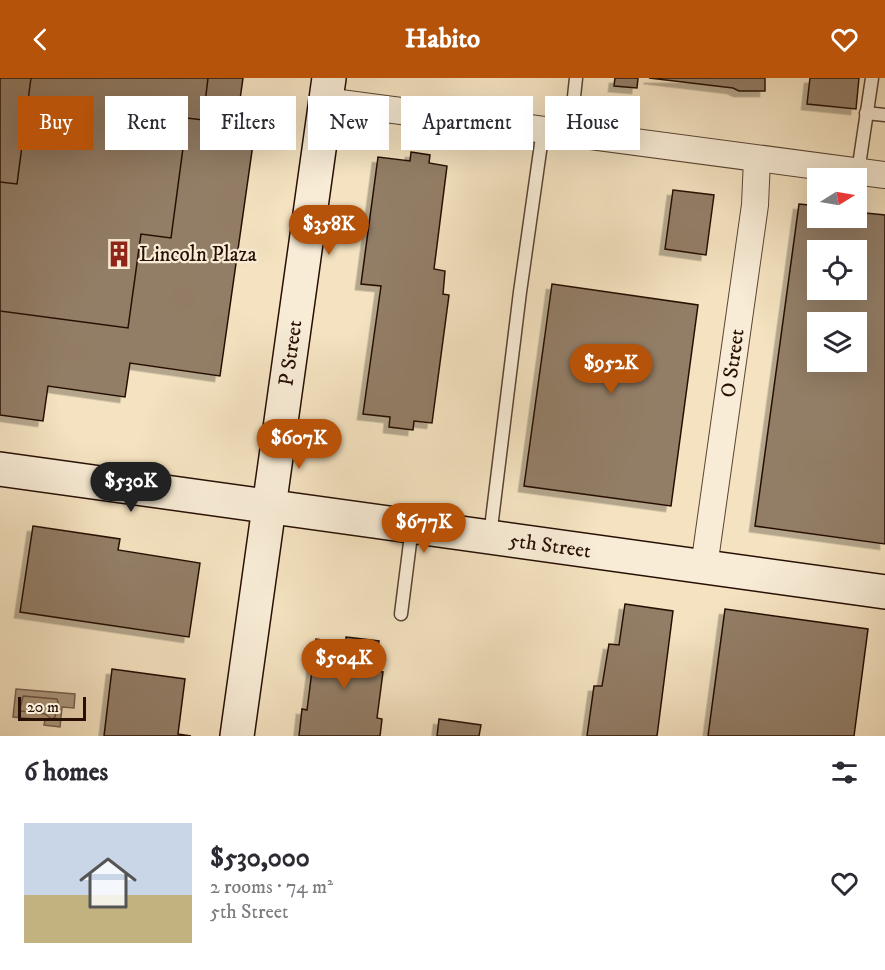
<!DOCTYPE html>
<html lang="en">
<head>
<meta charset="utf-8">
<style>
	:root { --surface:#fff; --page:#f7f7f7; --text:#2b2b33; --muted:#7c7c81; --line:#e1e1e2; --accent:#b45309 }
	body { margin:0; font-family:"IM FELL DW Pica",serif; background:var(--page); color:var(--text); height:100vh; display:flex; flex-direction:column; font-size:22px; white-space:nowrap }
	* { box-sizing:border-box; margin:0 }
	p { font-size:20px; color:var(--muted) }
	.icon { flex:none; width:33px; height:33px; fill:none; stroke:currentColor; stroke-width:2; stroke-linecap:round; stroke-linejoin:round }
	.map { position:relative; height:658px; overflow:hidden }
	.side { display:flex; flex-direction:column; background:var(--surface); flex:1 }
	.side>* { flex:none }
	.hud { position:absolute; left:18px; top:18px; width:849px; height:54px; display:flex; gap:12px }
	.needle { width:39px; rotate:79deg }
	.tools { position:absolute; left:807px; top:90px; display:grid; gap:12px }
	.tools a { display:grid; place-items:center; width:60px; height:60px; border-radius:0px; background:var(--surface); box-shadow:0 6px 24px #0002; font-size:30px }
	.scale { position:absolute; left:18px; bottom:15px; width:68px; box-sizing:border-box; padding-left:6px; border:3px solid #270f04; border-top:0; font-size:16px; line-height:21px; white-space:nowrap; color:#270f04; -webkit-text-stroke:4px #f8ecd6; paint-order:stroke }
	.price { position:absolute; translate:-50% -51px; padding:0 14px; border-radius:21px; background:var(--accent); color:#fff; font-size:20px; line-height:39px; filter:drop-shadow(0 2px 3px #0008) }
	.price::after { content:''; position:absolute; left:50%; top:36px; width:18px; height:14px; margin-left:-9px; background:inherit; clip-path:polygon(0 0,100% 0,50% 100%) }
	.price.on { background:#222; color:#fff }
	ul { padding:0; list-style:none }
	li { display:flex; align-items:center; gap:18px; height:150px; padding:0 24px }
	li+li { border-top:2px solid var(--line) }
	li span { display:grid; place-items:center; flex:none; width:168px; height:120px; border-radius:0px; color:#555 }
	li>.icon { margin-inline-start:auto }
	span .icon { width:72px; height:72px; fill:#fffc; stroke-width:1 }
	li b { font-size:26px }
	h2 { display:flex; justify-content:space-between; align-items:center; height:72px; padding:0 24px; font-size:26px }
	.tag { padding:0 21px; border-radius:0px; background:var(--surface); box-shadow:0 6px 24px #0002; font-size:21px; line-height:54px }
	.tag.on { background:var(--accent); color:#fff }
	header { display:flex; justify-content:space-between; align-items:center; height:78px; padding:0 24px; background:var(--accent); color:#fff; font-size:27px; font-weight:800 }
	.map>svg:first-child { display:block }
</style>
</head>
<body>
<header><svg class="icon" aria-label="back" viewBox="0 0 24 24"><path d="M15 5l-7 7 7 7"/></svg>Habito<svg class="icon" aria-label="heart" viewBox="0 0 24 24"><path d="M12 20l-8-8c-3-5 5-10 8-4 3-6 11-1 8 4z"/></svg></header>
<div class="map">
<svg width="885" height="658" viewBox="0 0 885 658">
	<defs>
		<filter id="shadow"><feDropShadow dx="-5.5" dy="5.5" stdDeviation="0" flood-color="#0004"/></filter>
	</defs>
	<rect width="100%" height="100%" fill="#f4e2c0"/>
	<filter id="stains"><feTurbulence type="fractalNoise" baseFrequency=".00333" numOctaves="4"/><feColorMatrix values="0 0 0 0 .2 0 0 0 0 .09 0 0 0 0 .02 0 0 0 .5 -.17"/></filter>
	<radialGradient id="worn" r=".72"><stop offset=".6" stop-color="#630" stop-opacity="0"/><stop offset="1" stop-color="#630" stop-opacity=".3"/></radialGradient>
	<!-- water -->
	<polygon fill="#ae9a80" stroke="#78624e" stroke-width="1.5" points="16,611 75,616 74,630 62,629 60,649 44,647 45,642 13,639"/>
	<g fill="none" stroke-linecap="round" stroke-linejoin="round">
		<!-- shore -->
		<polygon stroke="#6a5442" stroke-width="1.5" points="23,618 57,621 58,624 55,639 52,641 45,636 21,633 20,631"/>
	</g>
	<!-- building -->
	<g fill="#927d66" stroke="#270f04" stroke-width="1.5" fill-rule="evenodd" filter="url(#shadow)">
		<polygon points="0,0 243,0 234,64 253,66 220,298 130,285 125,319 48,308 43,343 0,337"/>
		<polygon points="31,0 208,0 203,42 187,40 171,160 141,156 128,250 0,233 0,104 17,106"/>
		<polygon points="615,0 638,0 637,10 614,8"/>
		<polygon points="649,0 765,0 765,13 739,13 733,10"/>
		<polygon points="810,0 859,0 856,31 807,26"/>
		<polygon points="411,74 430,77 429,85 447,88 434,191 445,193 443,216 449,217 432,345 414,343 413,352 389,349 390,339 363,336 381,208 361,206 378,79 410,83"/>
		<polygon points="673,112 714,117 706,177 665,171"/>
		<path d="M 799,126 L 818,128 L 818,140 L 856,140 L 856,134 L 885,137 L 885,466 L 755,448 ZM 818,172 L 856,172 L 856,212 L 818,212 ZM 818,244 L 856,244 L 856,284 L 818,284 Z"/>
		<polygon points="552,206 698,227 671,428 524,408"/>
		<polygon points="33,448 120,461 118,472 200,485 189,559 20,534"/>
		<polygon points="625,526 673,533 657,658 587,658 594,608 602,608 609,566 619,567"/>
		<polygon points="725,531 868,551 854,658 708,658"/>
		<polygon points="346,559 379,563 375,593 383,594 377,640 382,641 380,658 299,658 302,631 307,632 316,561 346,565"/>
		<polygon points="112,591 185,601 178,656 191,658 104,658"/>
		<polygon points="439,641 481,647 479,658 437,658"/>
	</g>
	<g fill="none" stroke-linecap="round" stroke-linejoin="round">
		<!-- lane casing -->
		<g stroke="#5a4433" stroke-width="15">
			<g id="lane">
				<polyline points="866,35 885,37"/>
				<polyline points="570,56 576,0"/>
				<polyline points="858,94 872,0"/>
				<polyline points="490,458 520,214 543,52"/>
				<polyline points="401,536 412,449"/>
			</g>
		</g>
		<!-- street casing -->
		<g stroke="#5a4433" stroke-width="28">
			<g id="street">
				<polyline points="325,23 885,97"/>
				<polyline points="704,489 755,127 757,81"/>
			</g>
		</g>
		<!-- secondary casing -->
		<g stroke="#270f04" stroke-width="36">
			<g id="secondary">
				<polyline points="0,391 885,514"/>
				<polyline points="237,658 329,0"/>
			</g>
		</g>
		<!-- lane -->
		<use href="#lane" stroke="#f8ecd6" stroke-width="12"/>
		<!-- street -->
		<use href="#street" stroke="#f8ecd6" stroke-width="26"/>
		<!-- secondary -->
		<use href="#secondary" stroke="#f8ecd6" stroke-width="33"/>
	</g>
	<!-- icons -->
	<defs>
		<g id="building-bare" transform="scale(2.07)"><path d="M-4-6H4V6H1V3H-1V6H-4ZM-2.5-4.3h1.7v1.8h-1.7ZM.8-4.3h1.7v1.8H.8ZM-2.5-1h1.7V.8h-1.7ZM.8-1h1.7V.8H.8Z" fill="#8f2418" stroke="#f8ecd6" stroke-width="2.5" paint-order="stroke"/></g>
	</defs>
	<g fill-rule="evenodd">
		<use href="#building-bare" x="119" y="176"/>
	</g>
	<g text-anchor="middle" stroke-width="4.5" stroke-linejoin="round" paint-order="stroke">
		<!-- poi labels -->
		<g font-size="21" fill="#270f04" stroke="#f8ecd6" text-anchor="start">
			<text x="139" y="183">Lincoln Plaza</text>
		</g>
		<!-- street labels -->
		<g font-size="21" fill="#270f04" stroke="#f8ecd6">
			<text transform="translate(290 275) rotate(-82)" y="7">P Street</text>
			<text transform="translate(732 285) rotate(-82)" y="7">O Street</text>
			<text transform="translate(550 467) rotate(8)" y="7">5th Street</text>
		</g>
	</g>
	<rect width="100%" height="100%" filter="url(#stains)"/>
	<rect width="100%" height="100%" fill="url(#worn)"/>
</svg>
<div class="tools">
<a><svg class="needle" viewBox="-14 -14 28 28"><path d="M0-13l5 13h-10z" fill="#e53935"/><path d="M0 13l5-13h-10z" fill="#7c7c81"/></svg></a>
<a><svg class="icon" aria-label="locate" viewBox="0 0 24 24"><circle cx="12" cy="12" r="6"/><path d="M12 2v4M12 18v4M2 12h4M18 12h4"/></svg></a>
<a><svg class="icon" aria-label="layers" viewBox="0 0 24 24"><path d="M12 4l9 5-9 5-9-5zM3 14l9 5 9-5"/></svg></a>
</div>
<div class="scale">20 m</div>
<b class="price" style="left:329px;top:178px">$358K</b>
<b class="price" style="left:611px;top:317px">$952K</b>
<b class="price" style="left:299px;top:392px">$607K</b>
<b class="price on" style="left:131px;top:435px">$530K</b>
<b class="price" style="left:424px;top:476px">$677K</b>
<b class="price" style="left:344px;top:612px">$504K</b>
<div class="hud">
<a class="tag on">Buy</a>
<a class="tag">Rent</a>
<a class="tag">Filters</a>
<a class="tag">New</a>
<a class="tag">Apartment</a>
<a class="tag">House</a>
</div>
</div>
<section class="side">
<h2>6 homes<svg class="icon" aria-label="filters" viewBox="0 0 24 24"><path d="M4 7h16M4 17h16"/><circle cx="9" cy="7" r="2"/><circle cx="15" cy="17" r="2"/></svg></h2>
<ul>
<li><span style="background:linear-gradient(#c9d6e8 60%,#c2b280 0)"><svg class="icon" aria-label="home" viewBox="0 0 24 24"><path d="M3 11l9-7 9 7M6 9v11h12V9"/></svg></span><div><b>$530,000</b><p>2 rooms · 74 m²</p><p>5th Street</p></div><svg class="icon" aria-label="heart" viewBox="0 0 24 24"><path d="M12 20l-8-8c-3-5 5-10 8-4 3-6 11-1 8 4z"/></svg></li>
</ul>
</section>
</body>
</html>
